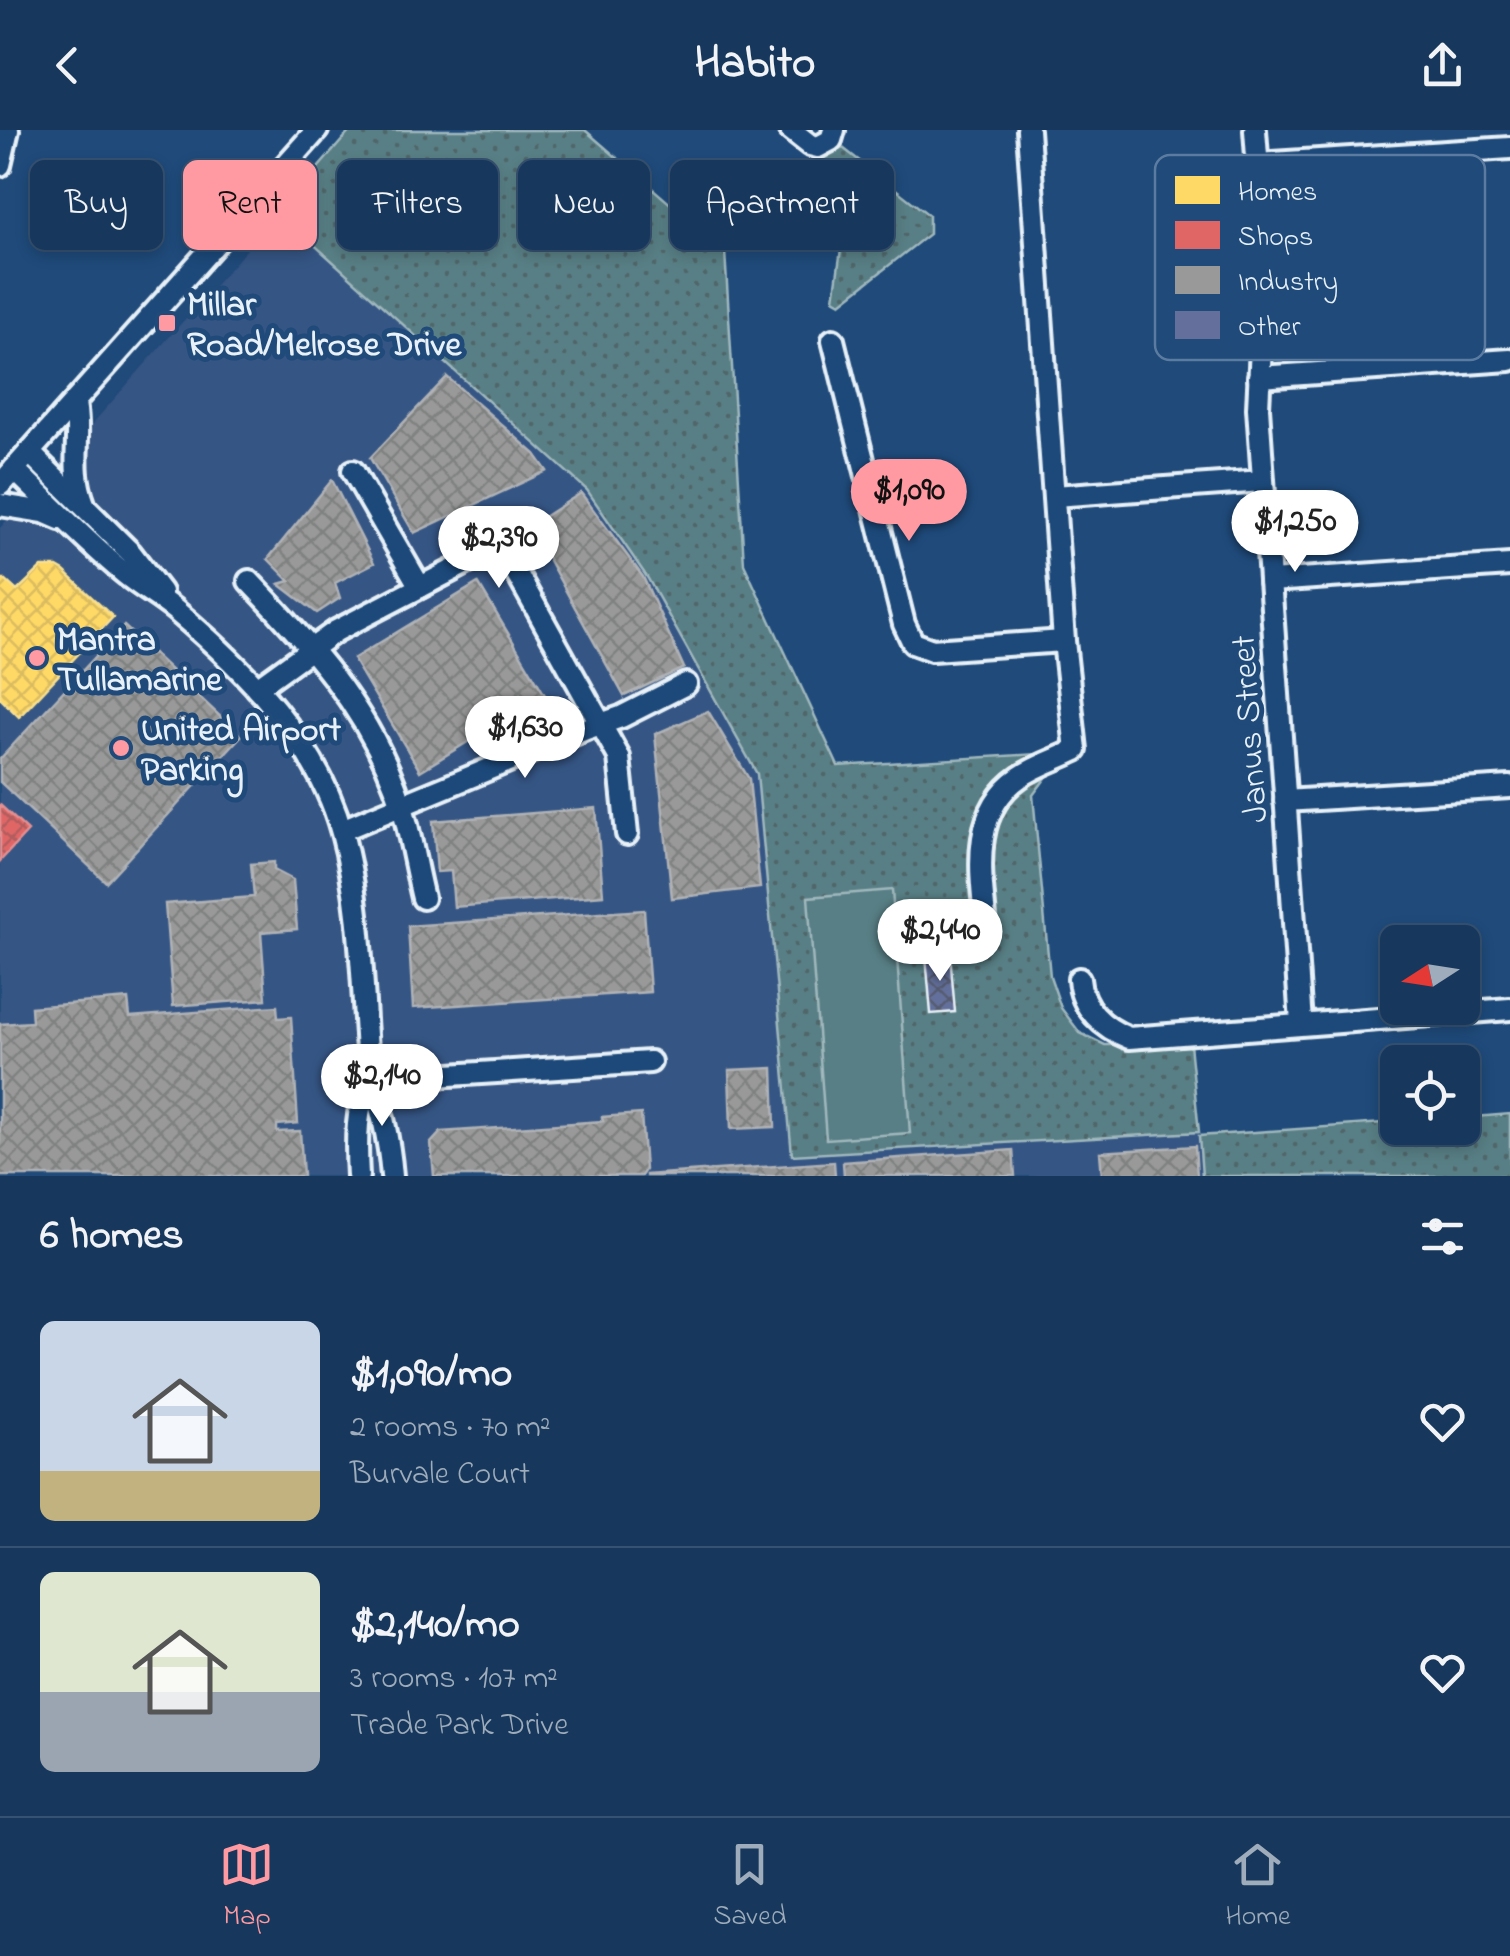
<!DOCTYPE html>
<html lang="en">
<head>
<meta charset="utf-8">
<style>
	:root { --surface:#17385c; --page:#203f62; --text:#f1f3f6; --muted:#9eacbb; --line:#365272; --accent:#ff9aa2 }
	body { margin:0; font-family:"Indie Flower",sans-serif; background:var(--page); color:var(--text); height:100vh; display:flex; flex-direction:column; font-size:38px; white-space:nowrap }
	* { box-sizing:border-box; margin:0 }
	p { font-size:32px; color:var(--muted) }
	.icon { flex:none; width:55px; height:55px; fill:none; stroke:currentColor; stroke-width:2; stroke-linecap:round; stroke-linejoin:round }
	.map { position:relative; height:1046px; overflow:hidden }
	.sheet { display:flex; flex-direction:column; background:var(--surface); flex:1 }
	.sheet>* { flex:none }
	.guide { position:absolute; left:30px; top:30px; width:1000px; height:90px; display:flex; gap:20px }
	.needle { width:65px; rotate:258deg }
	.buttons { position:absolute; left:1380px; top:795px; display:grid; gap:20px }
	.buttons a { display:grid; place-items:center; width:100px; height:100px; border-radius:15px; background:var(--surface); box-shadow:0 5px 15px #0003,0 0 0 2px var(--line); font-size:50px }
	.price { position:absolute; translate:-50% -85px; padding:0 22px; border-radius:35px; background:#fff; color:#222; font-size:32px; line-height:65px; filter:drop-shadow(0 2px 5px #0008) }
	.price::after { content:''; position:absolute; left:50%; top:60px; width:30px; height:22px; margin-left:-15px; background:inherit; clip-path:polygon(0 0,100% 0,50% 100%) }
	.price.current { background:var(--accent); color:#111 }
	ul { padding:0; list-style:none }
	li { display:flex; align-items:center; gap:30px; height:250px; padding:0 40px }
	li+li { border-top:2px solid var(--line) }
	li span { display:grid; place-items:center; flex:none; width:280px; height:200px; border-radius:15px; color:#555 }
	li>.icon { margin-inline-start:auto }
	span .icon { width:120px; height:120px; fill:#fffc; stroke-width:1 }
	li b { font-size:42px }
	h2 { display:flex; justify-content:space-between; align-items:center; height:120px; padding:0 40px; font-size:42px }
	.chip { padding:0 35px; border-radius:15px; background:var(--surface); box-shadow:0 5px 15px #0003,0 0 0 2px var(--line); font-size:35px; line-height:90px }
	.chip.current { background:var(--accent); color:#111 }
	header { display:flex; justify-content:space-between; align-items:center; height:130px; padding:0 40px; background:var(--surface); font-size:45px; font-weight:700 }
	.dock { display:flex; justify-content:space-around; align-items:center; height:140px; border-top:2px solid var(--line); background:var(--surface); font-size:28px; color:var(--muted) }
	.dock a { display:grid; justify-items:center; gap:5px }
	.dock .current { color:var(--accent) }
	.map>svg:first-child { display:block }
</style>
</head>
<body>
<header><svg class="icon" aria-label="back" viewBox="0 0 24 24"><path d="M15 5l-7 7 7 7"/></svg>Habito<svg class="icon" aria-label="share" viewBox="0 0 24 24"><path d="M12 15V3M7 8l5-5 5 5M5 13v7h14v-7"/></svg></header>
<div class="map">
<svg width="1510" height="1046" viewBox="0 0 1510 1046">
	<defs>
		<pattern id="green-dots" width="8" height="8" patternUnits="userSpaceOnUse" patternTransform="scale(2.5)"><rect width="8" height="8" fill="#597f85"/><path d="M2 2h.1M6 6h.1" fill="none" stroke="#50666a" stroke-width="1.8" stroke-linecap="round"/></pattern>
		<pattern id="homes-cross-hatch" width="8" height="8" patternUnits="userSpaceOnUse" patternTransform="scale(2.5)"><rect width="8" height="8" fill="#ffd966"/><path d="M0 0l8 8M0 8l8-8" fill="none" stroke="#dabc60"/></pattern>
		<pattern id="shops-cross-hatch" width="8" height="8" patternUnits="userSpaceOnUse" patternTransform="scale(2.5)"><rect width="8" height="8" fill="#e06666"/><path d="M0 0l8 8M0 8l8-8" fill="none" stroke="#b25d5e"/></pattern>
		<pattern id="industry-cross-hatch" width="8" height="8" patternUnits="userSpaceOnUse" patternTransform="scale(2.5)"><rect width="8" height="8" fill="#999"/><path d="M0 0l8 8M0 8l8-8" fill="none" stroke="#808181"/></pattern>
		<pattern id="building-cross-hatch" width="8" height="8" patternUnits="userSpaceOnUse" patternTransform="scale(2.5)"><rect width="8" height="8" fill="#64709b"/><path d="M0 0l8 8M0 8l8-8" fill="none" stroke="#555c72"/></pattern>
	</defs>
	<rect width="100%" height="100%" fill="#1f4a7a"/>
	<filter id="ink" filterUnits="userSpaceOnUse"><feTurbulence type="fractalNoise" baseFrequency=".01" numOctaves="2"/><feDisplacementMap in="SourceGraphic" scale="20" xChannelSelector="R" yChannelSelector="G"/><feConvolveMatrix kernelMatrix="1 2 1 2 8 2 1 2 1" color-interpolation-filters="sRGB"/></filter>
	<g filter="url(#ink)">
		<!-- built -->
		<polygon fill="#345584" points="279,83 587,360 647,447 757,644 793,1025 1199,1002 1202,1046 0,1046 0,398"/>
		<!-- green -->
		<g fill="url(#green-dots)" stroke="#a0b8be" stroke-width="2.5">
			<polygon points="351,0 585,0 725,121 744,434 838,636 1038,624 1048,645 1033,665 1050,846 1061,878 1080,903 1105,915 1190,914 1199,1002 792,1025 757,644 647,447 587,360 279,83"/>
			<polygon points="843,18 929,85 929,104 841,173 834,169 847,76 812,32"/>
			<polygon points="1510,984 1510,1046 1202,1046 1199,1006 1397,992 1398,998 1462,998 1463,988"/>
		</g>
		<!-- pitch -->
		<polygon fill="#597f85" stroke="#a0b8be" stroke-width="2.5" points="892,760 910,1003 826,1009 808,767"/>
		<!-- homes -->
		<polygon fill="url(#homes-cross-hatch)" stroke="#f8e092" stroke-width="2.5" points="42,437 57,437 64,441 113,487 19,587 0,568 0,454 4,449 17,461"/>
		<!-- shops -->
		<polygon fill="url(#shops-cross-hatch)" stroke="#e29092" stroke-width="2.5" points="0,675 28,701 0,731"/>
		<!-- industry -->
		<g fill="url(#industry-cross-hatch)" stroke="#b1b3b6" stroke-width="2.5">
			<polygon points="447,247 535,324 547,341 414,403 370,328"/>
			<polygon points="332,350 374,433 335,453 340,468 317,483 279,454 290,451 268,429"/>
			<polygon points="581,363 643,447 684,538 624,566 530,396"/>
			<polygon points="478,453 545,565 420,641 353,529"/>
			<polygon points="124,496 241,606 106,752 0,652 0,629"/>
			<polygon points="708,581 749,649 760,758 672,768 655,604"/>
			<polygon points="596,678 603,765 454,777 451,741 437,742 433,691"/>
			<polygon points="274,732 274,740 293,750 297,799 261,802 266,869 173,876 165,774 254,767 251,734"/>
			<polygon points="644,780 650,862 413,878 408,796"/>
			<polygon points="128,869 130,887 277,876 278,888 291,887 298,993 277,995 277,1002 300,1001 303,1046 0,1046 0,894 32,892 31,877"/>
			<polygon points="773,938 775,997 731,999 729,940"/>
			<polygon points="641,984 645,1040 641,1046 434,1046 431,1013 441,1002 603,991 602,987"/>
			<polygon points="1195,1016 1197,1046 1102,1046 1100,1022"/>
			<polygon points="1013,1020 1015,1046 844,1046 843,1032"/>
			<polygon points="834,1032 835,1046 646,1046 646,1045"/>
		</g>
		<!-- building -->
		<polygon fill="url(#building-cross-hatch)" stroke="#e8f1f8" stroke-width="2.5" points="950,824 955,882 931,884 926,826"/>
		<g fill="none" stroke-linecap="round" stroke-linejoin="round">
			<!-- minor casing -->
			<g stroke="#e8f1f8" stroke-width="28">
				<g id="minor">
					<polyline points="791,0 810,15 818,17 831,10 834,0"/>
					<polyline points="1255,0 1265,134 1258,278 1301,893"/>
					<polyline points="1257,34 1510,18"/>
					<polyline points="0,35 8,0"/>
					<polyline points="833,210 904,494 913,513 932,520 1064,511"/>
					<polyline points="1259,247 1510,230"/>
					<path d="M 75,273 C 82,311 69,334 84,374"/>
					<polyline points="29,322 131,423 161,462"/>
					<path d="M 14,339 C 50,374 86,412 125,444 C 141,457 159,467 175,480 C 245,539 318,613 342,703 C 363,779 362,868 369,946 C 383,979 389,1010 392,1046"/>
					<polyline points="353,341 420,457"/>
					<polyline points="0,355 317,0"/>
					<polyline points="1054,366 1263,351"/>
					<polyline points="0,375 44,382 60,389"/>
					<path d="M 249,451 C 309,514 364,574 395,656 C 409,692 414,732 423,768"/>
					<polyline points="1270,451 1510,435"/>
					<polyline points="257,558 336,501 501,415 619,627 627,704"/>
					<polyline points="1285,671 1510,657"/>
					<polyline points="342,700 586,599 621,587 686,554"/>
					<path d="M 986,797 C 981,745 969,682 1020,647 C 1037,635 1058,629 1076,620 L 1064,511 L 1028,0"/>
					<path d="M 1079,849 C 1081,878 1103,898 1129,908 L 1510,879"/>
					<polyline points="369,946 403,948 650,932"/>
					<path d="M 358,1046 C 356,1012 356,978 369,946"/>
				</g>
			</g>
			<!-- minor -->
			<use href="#minor" stroke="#1f4a7a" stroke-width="20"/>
		</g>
	</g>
	<!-- markers -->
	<g fill="#ff9aa2" stroke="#1f4a7a" stroke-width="4">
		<rect x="157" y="183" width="20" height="20" rx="5"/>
		<circle cx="37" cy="528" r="10"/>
		<circle cx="121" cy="618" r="10"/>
	</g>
	<g text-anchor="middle" stroke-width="10" stroke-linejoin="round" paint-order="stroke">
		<!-- poi labels -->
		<g font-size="35" font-weight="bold" fill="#e8f1f8" stroke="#1f4a7a" text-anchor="start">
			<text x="187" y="185">Millar<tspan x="187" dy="40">Road/Melrose Drive</tspan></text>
			<text x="57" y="520">Mantra<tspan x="57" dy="40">Tullamarine</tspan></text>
			<text x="141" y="610">United Airport<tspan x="141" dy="40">Parking</tspan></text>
		</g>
		<!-- street labels -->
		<g font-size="35" fill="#e8f1f8" stroke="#1f4a7a">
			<text transform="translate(1248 599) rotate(-94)" y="12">Janus Street</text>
		</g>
	</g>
	<!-- legend -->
	<rect x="1155" y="25" width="330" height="205" rx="15" fill="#1f4a7a" stroke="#5b7ca0" stroke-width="2.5"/>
	<rect x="1175" y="46" width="45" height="28" fill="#ffd966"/>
	<rect x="1175" y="91" width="45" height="28" fill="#e06666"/>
	<rect x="1175" y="136" width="45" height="28" fill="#999"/>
	<rect x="1175" y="181" width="45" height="28" fill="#64709b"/>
	<g font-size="28" fill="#e8f1f8">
		<text x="1238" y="70">Homes</text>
		<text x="1238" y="115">Shops</text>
		<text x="1238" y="160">Industry</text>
		<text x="1238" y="205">Other</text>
	</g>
</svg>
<div class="buttons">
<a><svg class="needle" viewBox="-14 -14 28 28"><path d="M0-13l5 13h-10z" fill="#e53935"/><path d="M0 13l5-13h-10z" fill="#9eacbb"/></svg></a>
<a><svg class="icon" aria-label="locate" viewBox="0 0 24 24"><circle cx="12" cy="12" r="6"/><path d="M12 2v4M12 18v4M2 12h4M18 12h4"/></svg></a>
</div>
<b class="price current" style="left:909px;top:414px">$1,090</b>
<b class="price" style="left:1295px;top:445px">$1,250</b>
<b class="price" style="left:499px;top:461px">$2,390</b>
<b class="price" style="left:525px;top:651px">$1,630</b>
<b class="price" style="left:940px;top:854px">$2,440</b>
<b class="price" style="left:382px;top:999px">$2,140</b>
<div class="guide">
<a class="chip">Buy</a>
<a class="chip current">Rent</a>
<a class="chip">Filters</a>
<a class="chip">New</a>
<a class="chip">Apartment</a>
</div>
</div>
<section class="sheet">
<h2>6 homes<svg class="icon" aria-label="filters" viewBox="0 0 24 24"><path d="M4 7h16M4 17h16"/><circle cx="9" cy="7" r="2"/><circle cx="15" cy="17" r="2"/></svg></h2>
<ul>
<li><span style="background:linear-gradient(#c9d6e8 75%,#c2b280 0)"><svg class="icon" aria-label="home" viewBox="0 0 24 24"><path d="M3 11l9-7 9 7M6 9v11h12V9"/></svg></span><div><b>$1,090/mo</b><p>2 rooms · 70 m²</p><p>Burvale Court</p></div><svg class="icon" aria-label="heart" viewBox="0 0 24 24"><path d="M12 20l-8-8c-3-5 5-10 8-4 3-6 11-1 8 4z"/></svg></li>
<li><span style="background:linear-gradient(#dfe7d0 60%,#9aa5b1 0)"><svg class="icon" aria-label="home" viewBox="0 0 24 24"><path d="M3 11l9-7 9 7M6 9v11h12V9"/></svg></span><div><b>$2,140/mo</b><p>3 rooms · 107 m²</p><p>Trade Park Drive</p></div><svg class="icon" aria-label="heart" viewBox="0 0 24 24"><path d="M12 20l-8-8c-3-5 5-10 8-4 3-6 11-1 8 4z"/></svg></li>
</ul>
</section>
<nav class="dock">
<a class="current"><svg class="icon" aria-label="map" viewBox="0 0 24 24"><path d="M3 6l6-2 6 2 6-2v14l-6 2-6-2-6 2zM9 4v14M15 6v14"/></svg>Map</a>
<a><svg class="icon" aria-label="saved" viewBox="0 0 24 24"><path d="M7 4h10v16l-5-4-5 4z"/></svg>Saved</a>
<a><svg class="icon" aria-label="home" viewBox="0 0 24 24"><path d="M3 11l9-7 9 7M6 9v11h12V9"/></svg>Home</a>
</nav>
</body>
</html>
